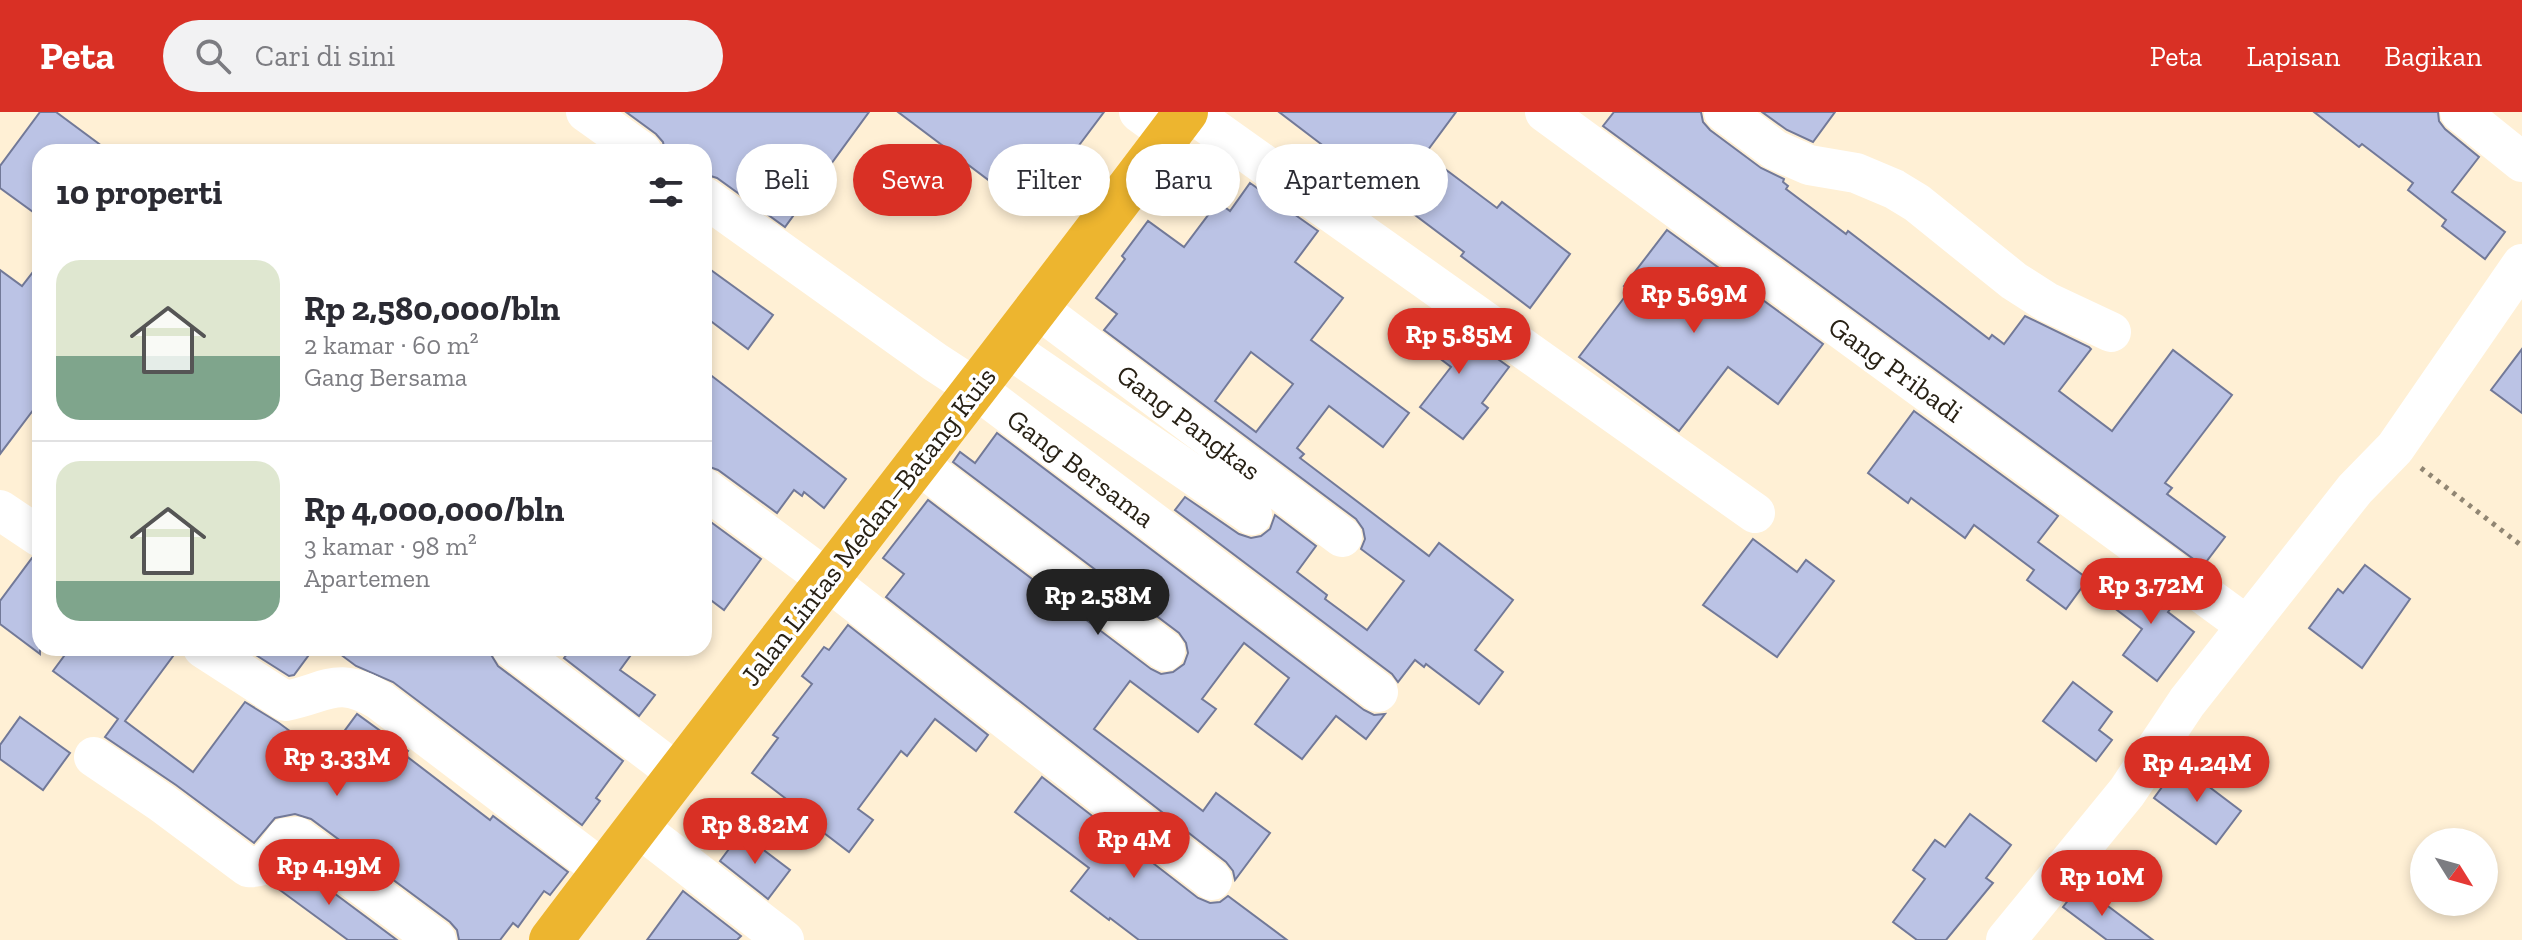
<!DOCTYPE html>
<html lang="id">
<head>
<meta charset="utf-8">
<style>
	:root { --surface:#fff; --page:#f2f2f3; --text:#2b2b33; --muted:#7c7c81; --line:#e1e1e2; --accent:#d93025 }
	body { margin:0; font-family:"Zilla Slab",serif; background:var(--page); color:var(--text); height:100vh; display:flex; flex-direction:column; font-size:30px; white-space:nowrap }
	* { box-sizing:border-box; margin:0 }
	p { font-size:26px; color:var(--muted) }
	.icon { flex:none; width:44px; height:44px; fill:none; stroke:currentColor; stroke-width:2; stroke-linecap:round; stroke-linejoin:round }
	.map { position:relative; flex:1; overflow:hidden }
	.sheet { position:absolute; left:32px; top:32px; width:680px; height:512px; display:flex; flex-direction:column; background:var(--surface); border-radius:24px; box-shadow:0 4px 12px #0003 }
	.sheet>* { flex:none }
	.top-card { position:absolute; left:736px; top:32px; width:760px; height:72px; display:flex; gap:16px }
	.needle { width:52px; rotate:127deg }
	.tools { position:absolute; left:2410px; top:716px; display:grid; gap:16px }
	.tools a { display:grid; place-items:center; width:88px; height:88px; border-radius:50%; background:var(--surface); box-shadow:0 4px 12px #0003; font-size:40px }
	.price { position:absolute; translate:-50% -68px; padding:0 18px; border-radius:28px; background:var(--accent); color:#fff; font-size:26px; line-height:52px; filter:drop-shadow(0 2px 4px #0008) }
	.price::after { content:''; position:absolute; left:50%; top:48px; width:24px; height:18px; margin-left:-12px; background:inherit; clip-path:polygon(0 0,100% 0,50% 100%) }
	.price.on { background:#222; color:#fff }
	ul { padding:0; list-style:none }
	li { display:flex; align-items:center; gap:24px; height:200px; padding:0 24px }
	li+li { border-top:2px solid var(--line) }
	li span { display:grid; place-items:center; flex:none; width:224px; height:160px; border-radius:24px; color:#555 }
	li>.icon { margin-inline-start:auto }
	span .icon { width:96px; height:96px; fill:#fffc; stroke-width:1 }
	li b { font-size:34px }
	h2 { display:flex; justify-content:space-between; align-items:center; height:96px; padding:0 24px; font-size:34px }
	.tag { padding:0 28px; border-radius:36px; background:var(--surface); box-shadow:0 4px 12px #0003; font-size:28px; line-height:72px }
	.tag.on { background:var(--accent); color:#fff }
	header { display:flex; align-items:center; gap:48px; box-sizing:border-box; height:112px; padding:0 40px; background:var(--accent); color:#fff }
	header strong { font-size:38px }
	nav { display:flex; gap:44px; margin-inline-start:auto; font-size:28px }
	.search { width:560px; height:72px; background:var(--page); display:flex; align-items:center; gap:20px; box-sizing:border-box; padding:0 28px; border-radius:44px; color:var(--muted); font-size:30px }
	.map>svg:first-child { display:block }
</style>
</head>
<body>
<header>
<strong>Peta</strong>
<div class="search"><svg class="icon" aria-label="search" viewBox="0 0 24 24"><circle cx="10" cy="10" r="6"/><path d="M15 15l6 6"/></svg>Cari di sini</div>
<nav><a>Peta</a><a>Lapisan</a><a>Bagikan</a></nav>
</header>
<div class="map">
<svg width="2522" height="828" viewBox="0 0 2522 828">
	<rect width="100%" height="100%" fill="#fff0d5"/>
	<!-- building -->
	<g fill="#bbc3e5" stroke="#727998" stroke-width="2" fill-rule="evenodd">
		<polygon points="40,0 56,0 110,40 40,40 40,105 0,76 0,54"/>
		<polygon points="626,0 869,0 785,115 717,66 704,62 704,40 665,40 663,30 656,22"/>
		<polygon points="898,0 1104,0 1077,36 1095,50 1074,78 1041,53 1015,88"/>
		<polygon points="1279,0 1456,0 1425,42 1497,96 1502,90 1570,142 1530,196 1461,144 1464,140 1391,85 1388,90 1363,71 1367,67"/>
		<polygon points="1614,0 1701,0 1703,10 1710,18 1761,56 1784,67 1783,70 1788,74 1786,77 1846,122 1848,119 1989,227 1992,223 2004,232 2025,204 2089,235 2091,237 2059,279 2112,319 2173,238 2232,283 2165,371 2172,376 2167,382 2225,425 2203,454 1603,14"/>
		<polygon points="1762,0 1835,0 1813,30 1787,18"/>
		<polygon points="2314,0 2438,0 2439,9 2445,17 2479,45 2452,80 2505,120 2485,147 2442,114 2446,108 2408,78 2413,71 2362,32 2359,35"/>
		<path d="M 1250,71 L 1318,119 L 1295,150 L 1343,186 L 1311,228 L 1409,301 L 1383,335 L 1329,294 L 1297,336 L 1304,342 L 1300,346 L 1429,444 L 1439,431 L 1513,488 L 1475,538 L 1503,560 L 1479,592 L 1426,552 L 1424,555 L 1415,548 L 1398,570 L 1392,562 L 1175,398 L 1185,385 L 1239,422 L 1251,426 L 1261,424 L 1270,417 L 1275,403 L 1316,434 L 1297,460 L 1327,483 L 1325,487 L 1367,518 L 1404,469 L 1361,437 L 1365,427 L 1363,417 L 1356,407 L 1104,218 L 1117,202 L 1096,186 L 1125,147 L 1122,144 L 1148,109 L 1184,135 L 1218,90 L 1230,99 ZM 1251,240 L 1293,272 L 1256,320 L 1215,289 Z"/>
		<polygon points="1667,118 1823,232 1778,292 1728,255 1679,319 1579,245 1630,178 1624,174"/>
		<polygon points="40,151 40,289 0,342 0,158 22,174"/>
		<polygon points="704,153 773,203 748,237 704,204"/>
		<polygon points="1432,200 1509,255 1482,291 1488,296 1463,327 1420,295 1451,255 1413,226"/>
		<polygon points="2522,237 2522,301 2491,278"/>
		<polygon points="704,258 846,367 824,396 804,380 802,384 794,378 777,401 718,358 704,353"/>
		<polygon points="1914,299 2058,404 2038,430 2088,467 2066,497 2027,468 2034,458 1974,413 1965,426 1911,386 1908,391 1868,361"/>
		<polygon points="997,321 1364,598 1374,603 1385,602 1366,627 1336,604 1302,647 1255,612 1289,566 1244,531 1202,587 1216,597 1198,620 1130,569 1094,617 1203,699 1216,681 1270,721 1235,768 1233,759 1226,750 886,485 904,462 883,446 928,388 1151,557 1161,562 1173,560 1184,552 1188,541 1186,531 1179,521 953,350 960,340 975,351"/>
		<polygon points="704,405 761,447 724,498 704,483"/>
		<polygon points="1753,427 1797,460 1806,448 1834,469 1777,545 1703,493"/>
		<polygon points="32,446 40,448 40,542 0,512 0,489"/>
		<polygon points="2365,453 2410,487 2362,556 2309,516 2338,477 2343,481"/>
		<polygon points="2134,460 2176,490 2168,500 2194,520 2157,569 2123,543 2142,517 2109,492"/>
		<polygon points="848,513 988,623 976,639 935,607 907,644 901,639 858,697 873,708 849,740 803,705 806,702 752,661 778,626 773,623 812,572 802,564 824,535 829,538"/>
		<polygon points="70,536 179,536 125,609 193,660 245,590 279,611 325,645 357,602 408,639 405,643 490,708 493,704 568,760 550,783 544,779 518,815 513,811 500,828 459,828 457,818 450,810 311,707 295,702 275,706 254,731 176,673 105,625 118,607 53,559"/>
		<polygon points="254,536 314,536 294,563 289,564 251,540"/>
		<polygon points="332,536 487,536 498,554 623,649 596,686 600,689 582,713 393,570 356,554"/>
		<polygon points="572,536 636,536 620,558 655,583 639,604 564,546"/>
		<polygon points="2073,570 2112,600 2099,618 2112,628 2096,649 2043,609"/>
		<polygon points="20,605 70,641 43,678 0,647 0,633"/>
		<polygon points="2179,652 2241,699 2216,732 2154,686"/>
		<polygon points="1042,665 1198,786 1210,791 1220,790 1228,784 1287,828 1139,828 1110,806 1109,808 1071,779 1089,756 1015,700"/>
		<polygon points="1970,702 2011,733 1986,766 1993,771 1946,828 1917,828 1893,810 1925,767 1913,758 1935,728 1945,735"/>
		<polygon points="741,721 790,758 768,787 720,749"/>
		<polygon points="295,752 397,828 348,828 273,773"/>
		<polygon points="2080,773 2153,828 2107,828 2063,795"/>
		<polygon points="683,779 741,824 737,828 647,828"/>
	</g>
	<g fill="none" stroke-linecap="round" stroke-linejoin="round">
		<!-- path -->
		<polyline stroke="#918673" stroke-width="5" stroke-dasharray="4 6" stroke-linecap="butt" points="2421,356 2522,434"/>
		<!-- minor -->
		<g stroke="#fff" stroke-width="40">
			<polyline points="586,0 642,40"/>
			<polyline points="1139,0 1169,22"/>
			<polyline points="1190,0 1755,401"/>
			<polyline points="1545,0 2247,514"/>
			<polyline points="1724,0 1775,38 1809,53 1856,61 1894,77 1917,91 2014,169 2047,190 2111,220"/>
			<polyline points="2460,0 2522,50"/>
			<polyline points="704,85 935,250 975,276 1378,580"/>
			<polyline points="1037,196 1342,425"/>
			<polyline points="1007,235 1252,403"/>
			<polyline points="918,352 1165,539"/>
			<polyline points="704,376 809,454 1212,768"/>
			<polyline points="0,398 40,425"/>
			<path d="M 203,536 L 285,589 C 327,581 337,563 379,588 L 604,759"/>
			<polyline points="512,536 677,661"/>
			<path d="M 94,645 L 162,691 L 248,755 C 267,757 276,740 286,726 L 297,725 L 436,828"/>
			<polyline points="637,714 784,828"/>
			<polyline points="2006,828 2127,680 2187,590 2355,377 2395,336 2522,152"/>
		</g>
		<!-- highway -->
		<path stroke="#edb52f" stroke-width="44" d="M 551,828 C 761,550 977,278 1186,0"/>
	</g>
	<g text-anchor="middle" stroke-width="7" stroke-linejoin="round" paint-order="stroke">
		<!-- street labels -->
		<g font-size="28" fill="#282115" stroke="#fff">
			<text transform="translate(1896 257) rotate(36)" y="10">Gang Pribadi</text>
			<text transform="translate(1189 310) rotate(37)" y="10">Gang Pangkas</text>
			<text transform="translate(1081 356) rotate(37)" y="10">Gang Bersama</text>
			<text transform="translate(868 414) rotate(-52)" y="10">Jalan Lintas Medan–Batang Kuis</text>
		</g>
	</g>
</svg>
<div class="tools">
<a><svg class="needle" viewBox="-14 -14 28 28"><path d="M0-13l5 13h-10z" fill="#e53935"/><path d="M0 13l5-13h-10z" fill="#7c7c81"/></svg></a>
</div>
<b class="price" style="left:1694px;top:223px">Rp 5.69M</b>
<b class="price" style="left:1459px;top:264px">Rp 5.85M</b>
<b class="price" style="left:2151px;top:514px">Rp 3.72M</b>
<b class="price on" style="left:1098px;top:525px">Rp 2.58M</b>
<b class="price" style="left:337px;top:686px">Rp 3.33M</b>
<b class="price" style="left:2197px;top:692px">Rp 4.24M</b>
<b class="price" style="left:755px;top:754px">Rp 8.82M</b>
<b class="price" style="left:1134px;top:768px">Rp 4M</b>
<b class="price" style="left:329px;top:795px">Rp 4.19M</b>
<b class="price" style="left:2102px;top:806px">Rp 10M</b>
<div class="top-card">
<a class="tag">Beli</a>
<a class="tag on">Sewa</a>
<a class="tag">Filter</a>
<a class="tag">Baru</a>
<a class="tag">Apartemen</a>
</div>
<section class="sheet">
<h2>10 properti<svg class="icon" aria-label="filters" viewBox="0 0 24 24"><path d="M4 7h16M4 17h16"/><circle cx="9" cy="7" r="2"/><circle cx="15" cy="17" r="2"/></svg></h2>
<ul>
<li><span style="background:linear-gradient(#dfe7d0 60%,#7fa58c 0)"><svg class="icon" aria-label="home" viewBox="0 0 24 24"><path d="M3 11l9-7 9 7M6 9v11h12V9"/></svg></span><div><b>Rp 2,580,000/bln</b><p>2 kamar · 60 m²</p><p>Gang Bersama</p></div></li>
<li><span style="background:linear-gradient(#dfe7d0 75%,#7fa58c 0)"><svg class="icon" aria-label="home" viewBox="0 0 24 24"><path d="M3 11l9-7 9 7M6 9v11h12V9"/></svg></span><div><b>Rp 4,000,000/bln</b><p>3 kamar · 98 m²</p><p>Apartemen</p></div></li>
</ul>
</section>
</div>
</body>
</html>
